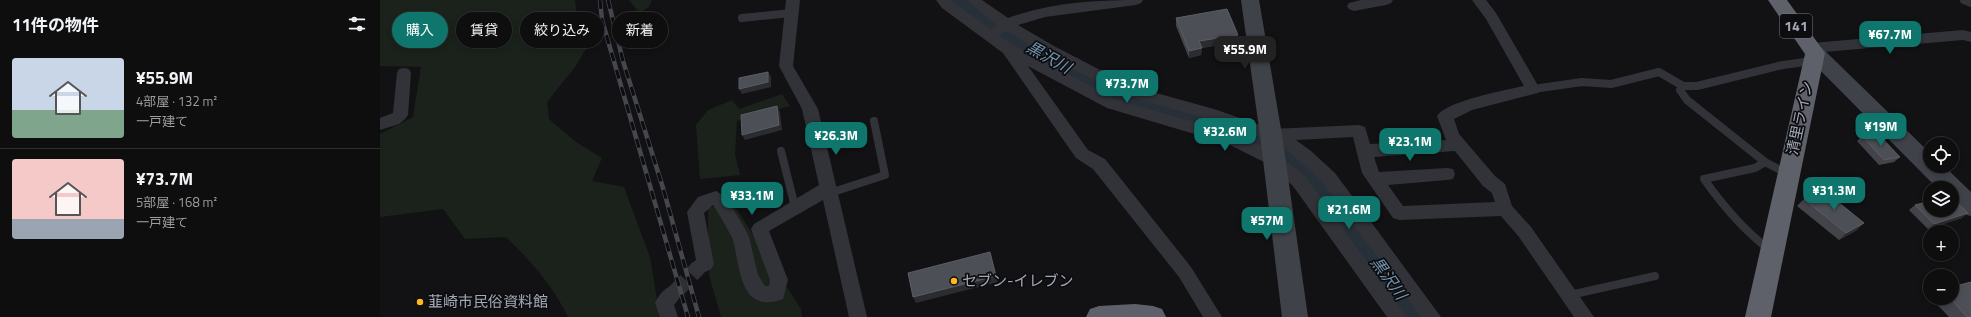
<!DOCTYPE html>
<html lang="ja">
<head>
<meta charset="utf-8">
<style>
	:root { --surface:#0e0e0f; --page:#171718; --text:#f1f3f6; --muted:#9b9c9e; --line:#2e2e2f; --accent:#0f766e }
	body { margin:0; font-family:"Titillium Web","Noto Sans JP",sans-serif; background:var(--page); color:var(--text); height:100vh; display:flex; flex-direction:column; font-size:15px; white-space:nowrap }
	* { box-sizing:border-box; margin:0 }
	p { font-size:13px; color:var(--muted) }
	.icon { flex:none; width:22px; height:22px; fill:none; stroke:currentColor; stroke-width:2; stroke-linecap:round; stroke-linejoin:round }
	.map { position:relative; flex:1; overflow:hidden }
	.details { display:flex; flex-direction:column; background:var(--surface); width:380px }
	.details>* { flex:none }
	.hud { position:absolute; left:12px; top:12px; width:380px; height:36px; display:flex; gap:8px }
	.controls { position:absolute; left:1543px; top:137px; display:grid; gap:8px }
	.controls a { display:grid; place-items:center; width:36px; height:36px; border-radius:50%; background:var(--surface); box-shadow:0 2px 6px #0003,0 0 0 1px var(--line); font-size:20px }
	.price { position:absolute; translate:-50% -34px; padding:0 9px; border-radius:8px; background:var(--accent); color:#fff; font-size:13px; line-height:26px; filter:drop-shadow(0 1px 2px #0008) }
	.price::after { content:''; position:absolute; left:50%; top:24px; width:12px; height:9px; margin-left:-6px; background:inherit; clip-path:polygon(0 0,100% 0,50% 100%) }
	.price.current { background:#222; color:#fff }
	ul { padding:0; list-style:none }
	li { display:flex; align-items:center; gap:12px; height:100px; padding:0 12px }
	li+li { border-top:1px solid var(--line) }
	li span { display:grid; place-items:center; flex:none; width:112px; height:80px; border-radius:4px; color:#555 }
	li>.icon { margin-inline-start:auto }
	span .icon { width:48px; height:48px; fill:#fffc; stroke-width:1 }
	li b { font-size:17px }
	h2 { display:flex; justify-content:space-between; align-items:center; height:48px; padding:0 12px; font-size:17px }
	.chip { padding:0 14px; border-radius:18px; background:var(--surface); box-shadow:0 2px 6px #0003,0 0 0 1px var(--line); font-size:14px; line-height:36px }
	.chip.current { background:var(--accent); color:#fff }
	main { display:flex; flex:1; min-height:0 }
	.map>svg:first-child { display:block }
</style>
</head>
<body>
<main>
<section class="details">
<h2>11件の物件<svg class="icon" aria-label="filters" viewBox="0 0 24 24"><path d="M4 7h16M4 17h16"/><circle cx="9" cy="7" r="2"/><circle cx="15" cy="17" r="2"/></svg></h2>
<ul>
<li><span style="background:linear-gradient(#c9d6e8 65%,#7fa58c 0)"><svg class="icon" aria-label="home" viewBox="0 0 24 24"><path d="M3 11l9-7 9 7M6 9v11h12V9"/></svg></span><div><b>¥55.9M</b><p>4部屋 · 132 m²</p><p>一戸建て</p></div></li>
<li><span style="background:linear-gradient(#f6c9c9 75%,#9aa5b1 0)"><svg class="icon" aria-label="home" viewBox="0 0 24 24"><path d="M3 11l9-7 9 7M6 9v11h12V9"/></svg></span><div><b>¥73.7M</b><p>5部屋 · 168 m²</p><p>一戸建て</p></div></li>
</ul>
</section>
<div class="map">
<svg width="1591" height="317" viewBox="0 0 1591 317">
	<rect width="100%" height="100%" fill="#121214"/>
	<!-- green -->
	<g fill="#1a221b">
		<path d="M 0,0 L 195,0 L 196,9 L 212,39 L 195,67 L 167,102 L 169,119 L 196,142 L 222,158 L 212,181 L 244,187 L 270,257 L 280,317 L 188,317 C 173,286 151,261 126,237 L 85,239 L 63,209 L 0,217 L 0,134 L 33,117 L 41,67 L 0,66 Z"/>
		<polygon points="249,0 272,0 269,7 259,13"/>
		<polygon points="402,94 410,106 357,121 355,154 360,175 320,179 316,125 328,110 352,100 359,109"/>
		<polygon points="352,202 421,309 422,317 341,317 329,275 328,208"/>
	</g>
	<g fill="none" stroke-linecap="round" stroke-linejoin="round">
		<!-- river -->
		<polygon fill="#273038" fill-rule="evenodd" points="566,0 592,0 618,19 725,77 761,94 875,128 927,154 956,186 1047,308 1051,317 1020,317 938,200 909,168 858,142 745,106 709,89 602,29 569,5"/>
		<!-- street-tunnel -->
		<polyline stroke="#2f3034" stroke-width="16" stroke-dasharray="16 8" stroke-linecap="butt" points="295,292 318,268"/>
		<!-- lane -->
		<g stroke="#323339" stroke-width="8">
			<polyline points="1584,0 1591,3"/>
			<polyline points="362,18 411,13"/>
			<polyline points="1303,86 1300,90 1307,100 1385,162 1408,174"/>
			<polyline points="1153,89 1202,82 1231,84 1279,72 1303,86 1317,86 1403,65 1432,61"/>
			<polyline points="401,151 415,207"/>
			<path d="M 1385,162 L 1375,168 L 1324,179 C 1343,206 1363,230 1390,250"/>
			<polyline points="450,193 505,175 494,121"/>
			<polyline points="1190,295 1275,276"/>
		</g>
		<!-- street -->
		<g fill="#323339" fill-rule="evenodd">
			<path d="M 406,0 L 420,0 L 413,66 L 438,109 L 487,317 L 469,317 L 443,200 L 389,231 L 408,280 L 403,299 C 358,315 361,266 352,237 C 350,234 336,208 333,205 L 324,213 L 334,264 L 331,269 L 318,276 L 312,273 L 309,268 L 312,263 L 316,260 L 307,212 L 318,197 L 336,191 L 346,197 L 364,227 L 369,237 L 378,275 L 385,286 L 389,286 L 390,280 L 371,229 L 374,224 L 439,185 L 422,109 L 399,66 Z"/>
			<path d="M 556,0 L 570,0 L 612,30 L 617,25 L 586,0 L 602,0 L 628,18 C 671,2 717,0 763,0 L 761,3 L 756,5 L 665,17 L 638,25 L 674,46 L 751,86 L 834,109 L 892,129 L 979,125 L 985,127 L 990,144 L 1066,140 L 1057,116 C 1066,101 1126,90 1144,86 L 1106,19 L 1092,0 L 1106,0 L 1116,13 L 1160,89 L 1158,93 L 1092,110 L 1074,119 L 1079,134 L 1115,176 L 1125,184 L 1132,206 L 1151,227 L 1214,317 L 1194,317 L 1139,237 L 1121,216 L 1019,220 L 1013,218 L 982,173 L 973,137 L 916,140 L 931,151 L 955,173 L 1061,317 L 1041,317 L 943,183 L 906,149 L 885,139 L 831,120 L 741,94 L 664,54 L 627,31 L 618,35 L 633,45 L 737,100 L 859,135 L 900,156 L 925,176 L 1027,317 L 1007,317 L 913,186 L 888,164 L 848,144 L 727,108 L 648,66 L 708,150 L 725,159 L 811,267 L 842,317 L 823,317 L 799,277 L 713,169 L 696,158 L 623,53 L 562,8 ZM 1075,151 L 1103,186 L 1112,193 L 1115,202 L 1023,206 L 1008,185 L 1067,180 L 1073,179 L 1075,174 L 1073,169 L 1067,168 L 999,172 L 994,157 Z"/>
			<polygon points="981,0 1013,0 1011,3 1006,5 974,11 969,9 967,6 969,3"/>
			<polygon points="1583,30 1591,32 1591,42 1583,40 1432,53 1427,52 1425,48 1427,44 1432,43"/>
			<polygon points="24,68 29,69 31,73 28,115 25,119 19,124 0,130 0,118 13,113 17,73 19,69"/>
			<path d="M 295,284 L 301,286 L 304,292 L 294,305 L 298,317 L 280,317 L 275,303 C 279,294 286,287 295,284 Z"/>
		</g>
		<!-- secondary -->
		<g fill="#404249" fill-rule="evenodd">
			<polygon points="861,0 879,0 902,135 928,317 902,317 880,135"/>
			<polygon points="1435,46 1442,48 1550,153 1550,166 1564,166 1591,192 1591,216 1583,214 1572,203 1572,188 1557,188 1428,58 1425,53 1428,48"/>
		</g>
		<!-- highway -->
		<g fill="#5e616a" fill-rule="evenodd">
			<polygon points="1388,0 1407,0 1445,53 1391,317 1365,317 1425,54"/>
			<polygon points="755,304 773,306 782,309 786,317 706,317 710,309 719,306"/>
		</g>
		<!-- rail casing -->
		<g stroke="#45474e" stroke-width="4.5">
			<g id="rail">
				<polyline points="220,0 222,20 308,317"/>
				<polyline points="228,0 243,61 283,188 319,317"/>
			</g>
		</g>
		<!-- rail -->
		<use href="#rail" stroke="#0d0d0f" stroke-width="3" stroke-dasharray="9" stroke-linecap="butt"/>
	</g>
	<!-- wall -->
	<g fill="#43444a">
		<polygon points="796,18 858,35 857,42 822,48 821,55 809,58 796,26"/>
		<polygon points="1482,136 1520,157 1514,162 1499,165 1477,141"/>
		<polygon points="1424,199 1477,230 1459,240 1417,206"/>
		<polygon points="1535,205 1582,218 1548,229 1529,210"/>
		<polygon points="1551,298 1572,298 1591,317 1569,317"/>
	</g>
	<!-- shaded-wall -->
	<g fill="#2b2c30">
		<polygon points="858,35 857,42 822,48 821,55 809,58 809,51 819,41"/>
		<polygon points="388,72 391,77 391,87 362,94 359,89"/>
		<polygon points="397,106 400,112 402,130 365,140 362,135"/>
		<polygon points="1588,213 1582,218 1548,229 1554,224"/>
		<polygon points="1484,223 1477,230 1459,240 1466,233"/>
		<polygon points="610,252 618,282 536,303 533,297"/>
	</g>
	<!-- building -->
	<g fill="#4d4f56" stroke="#5b5d65">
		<polygon points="847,9 858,35 819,41 822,48 809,51 796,18"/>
		<polygon points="388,72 388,82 359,89 359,78"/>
		<polygon points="397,106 399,125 362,135 361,115"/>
		<polygon points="1497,133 1520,157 1504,160 1482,136"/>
		<polygon points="1442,189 1484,223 1466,233 1424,199"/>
		<polygon points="1572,198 1588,213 1554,224 1535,205 1550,201 1550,210 1572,210"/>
		<polygon points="610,252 616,276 533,297 528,273"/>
		<polygon points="1591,282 1591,317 1587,317 1570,298 1572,298 1572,287"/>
	</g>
	<!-- markers -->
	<g fill="#ffb81e" stroke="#0d0d0f" stroke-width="1.5">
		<circle cx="574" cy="281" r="4"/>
		<circle cx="40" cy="302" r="4"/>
	</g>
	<g text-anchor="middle" stroke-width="3.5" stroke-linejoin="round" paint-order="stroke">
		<!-- shield labels -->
		<rect fill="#0d0d0f" stroke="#757a84" stroke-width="1" x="1400" y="14" width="32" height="24" rx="3"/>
		<g font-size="14" font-weight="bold" fill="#a2a8b6">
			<text x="1416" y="31">141</text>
		</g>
		<!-- street labels -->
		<g font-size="15" fill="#a2a8b6" stroke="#0d0d0f">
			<text transform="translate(1420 118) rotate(-78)" y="5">清里ライン</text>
		</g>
		<!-- poi labels -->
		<g font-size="15" fill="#a2a8b6" stroke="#0d0d0f" text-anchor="start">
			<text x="582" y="286">セブン-イレブン</text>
			<text x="48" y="307">韮崎市民俗資料館</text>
		</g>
		<!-- water labels -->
		<g font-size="16" font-style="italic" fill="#7596b4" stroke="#0d0d0f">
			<text transform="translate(669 57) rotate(29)" y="6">黒沢川</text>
			<text transform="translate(1009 278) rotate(54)" y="6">黒沢川</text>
		</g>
	</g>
</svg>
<div class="controls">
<a><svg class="icon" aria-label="locate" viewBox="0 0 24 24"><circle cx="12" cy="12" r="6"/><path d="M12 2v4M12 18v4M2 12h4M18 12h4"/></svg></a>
<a><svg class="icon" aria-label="layers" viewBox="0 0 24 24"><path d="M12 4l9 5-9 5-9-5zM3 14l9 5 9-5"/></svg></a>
<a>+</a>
<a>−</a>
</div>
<b class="price" style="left:1510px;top:55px">¥67.7M</b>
<b class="price current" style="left:865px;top:70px">¥55.9M</b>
<b class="price" style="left:747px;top:104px">¥73.7M</b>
<b class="price" style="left:1501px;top:147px">¥19M</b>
<b class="price" style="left:845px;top:152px">¥32.6M</b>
<b class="price" style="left:456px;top:156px">¥26.3M</b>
<b class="price" style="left:1030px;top:162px">¥23.1M</b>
<b class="price" style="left:1454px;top:211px">¥31.3M</b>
<b class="price" style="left:372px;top:216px">¥33.1M</b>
<b class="price" style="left:969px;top:230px">¥21.6M</b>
<b class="price" style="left:887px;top:241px">¥57M</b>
<div class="hud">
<a class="chip current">購入</a>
<a class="chip">賃貸</a>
<a class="chip">絞り込み</a>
<a class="chip">新着</a>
</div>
</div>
</main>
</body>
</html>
